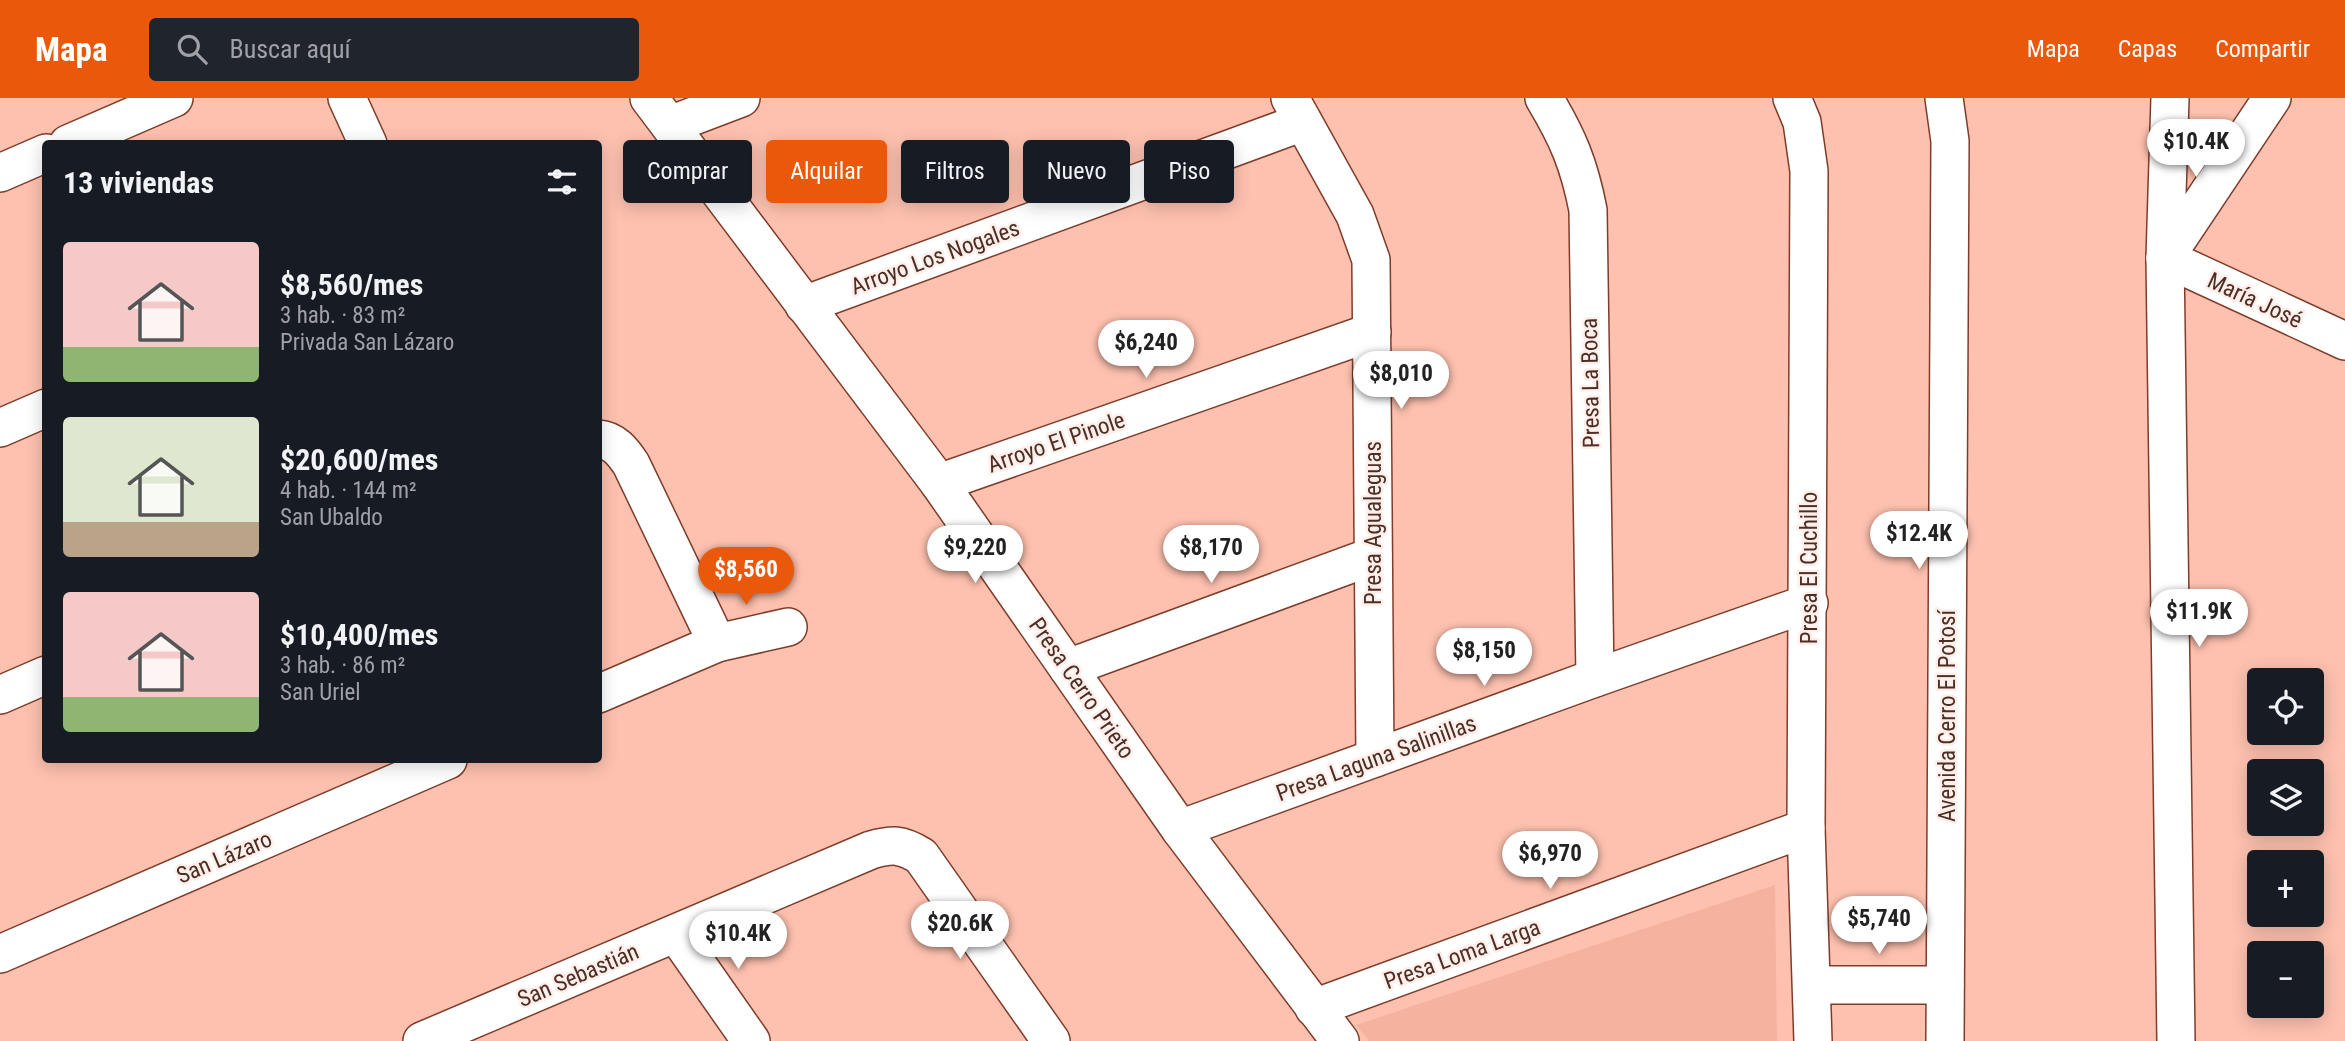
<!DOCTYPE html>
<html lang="es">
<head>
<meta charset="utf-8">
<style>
	:root { --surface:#171b24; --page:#20242c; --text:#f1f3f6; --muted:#9ea1a6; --accent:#ea580c }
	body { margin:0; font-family:"Roboto Condensed",sans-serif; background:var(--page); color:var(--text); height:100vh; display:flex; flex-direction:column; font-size:26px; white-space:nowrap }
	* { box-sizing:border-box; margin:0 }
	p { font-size:23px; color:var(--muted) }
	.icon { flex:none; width:38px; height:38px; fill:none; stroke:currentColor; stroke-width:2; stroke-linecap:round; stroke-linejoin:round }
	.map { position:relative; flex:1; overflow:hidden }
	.sheet { position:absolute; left:42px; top:42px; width:560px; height:623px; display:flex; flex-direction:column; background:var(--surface); border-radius:7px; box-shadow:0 4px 18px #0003 }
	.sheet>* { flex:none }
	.guide { position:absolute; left:623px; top:42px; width:665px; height:63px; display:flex; gap:14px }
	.buttons { position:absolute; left:2247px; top:570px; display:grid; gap:14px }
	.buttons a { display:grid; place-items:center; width:77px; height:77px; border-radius:7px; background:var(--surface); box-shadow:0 4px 18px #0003; font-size:35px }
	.price { position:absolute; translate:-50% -60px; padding:0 16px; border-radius:24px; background:#fff; color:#222; font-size:23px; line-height:46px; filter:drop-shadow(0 2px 4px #0008) }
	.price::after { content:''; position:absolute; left:50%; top:42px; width:21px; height:16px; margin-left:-10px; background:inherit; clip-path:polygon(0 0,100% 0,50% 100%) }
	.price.current { background:var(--accent); color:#fff }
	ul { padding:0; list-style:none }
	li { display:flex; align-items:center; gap:21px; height:175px; padding:0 21px }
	li span { display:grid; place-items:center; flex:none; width:196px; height:140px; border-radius:7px; color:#555 }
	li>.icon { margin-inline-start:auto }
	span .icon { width:84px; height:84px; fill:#fffc; stroke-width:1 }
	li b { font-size:30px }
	h2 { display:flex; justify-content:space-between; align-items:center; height:84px; padding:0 21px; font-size:30px }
	.tag { padding:0 24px; border-radius:7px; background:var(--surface); box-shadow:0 4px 18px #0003; font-size:24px; line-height:63px }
	.tag.current { background:var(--accent); color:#fff }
	header { display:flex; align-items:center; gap:42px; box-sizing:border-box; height:98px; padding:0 35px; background:var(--accent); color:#fff }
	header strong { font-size:33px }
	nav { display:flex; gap:38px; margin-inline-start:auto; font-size:24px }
	.search { width:490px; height:63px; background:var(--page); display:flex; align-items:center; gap:18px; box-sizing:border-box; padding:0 24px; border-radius:7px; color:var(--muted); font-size:26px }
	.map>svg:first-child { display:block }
</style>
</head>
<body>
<header>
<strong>Mapa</strong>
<div class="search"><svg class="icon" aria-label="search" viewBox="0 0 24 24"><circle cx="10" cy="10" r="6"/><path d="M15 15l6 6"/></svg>Buscar aquí</div>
<nav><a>Mapa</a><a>Capas</a><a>Compartir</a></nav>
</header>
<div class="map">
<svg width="2345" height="943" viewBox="0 0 2345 943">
	<rect width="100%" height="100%" fill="#fec1af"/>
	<!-- built -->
	<polygon fill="#f5b29f" points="1775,787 1777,943 1369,943 1356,927"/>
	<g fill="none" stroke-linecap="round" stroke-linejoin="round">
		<!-- minor casing -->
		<g stroke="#7e3d2a" stroke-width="40">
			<g id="minor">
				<polyline points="347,0 368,46"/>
				<polyline points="649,0 939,385 1180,731 1340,943"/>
				<polyline points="1290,0 1355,117 1371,162 1375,660"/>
				<path d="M 1544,0 C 1568,40 1579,66 1588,112 L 1595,580"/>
				<polyline points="1792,0 1802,24 1809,73 1806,730 1813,943"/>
				<polyline points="1944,0 1950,43 1945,943"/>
				<polyline points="2170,0 2165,160 2176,943"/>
				<polyline points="670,27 741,0"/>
				<polyline points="68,46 174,0"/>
				<polyline points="0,75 46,55"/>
				<polyline points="2165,160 2345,243"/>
				<polyline points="2165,160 2272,0"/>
				<polyline points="804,207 1303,24"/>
				<polyline points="0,330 46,310"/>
				<path d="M 598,341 C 614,342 623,354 631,366 L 717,545"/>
				<polyline points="939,385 1372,234"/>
				<polyline points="1068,570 1373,458"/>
				<polyline points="598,596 717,545 788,529"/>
				<polyline points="0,597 46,577"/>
				<polyline points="1180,731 1595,580 1809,505"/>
				<polyline points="676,836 751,943"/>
				<polyline points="0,856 448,662"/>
				<polyline points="1813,887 1945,887"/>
				<polyline points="1314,910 1806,730"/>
				<path d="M 422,943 L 871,752 C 893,746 901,746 921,758 L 1051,943"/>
			</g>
		</g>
		<!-- minor -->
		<use href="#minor" stroke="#fff" stroke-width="37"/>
	</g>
	<g text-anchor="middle" stroke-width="5" stroke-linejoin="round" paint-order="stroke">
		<!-- street labels -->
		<g font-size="23" fill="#4c2e25" stroke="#ffeee9">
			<text transform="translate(935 159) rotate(-20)" y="8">Arroyo Los Nogales</text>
			<text transform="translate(2255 202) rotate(25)" y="8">María José</text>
			<text transform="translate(1590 285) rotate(-91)" y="8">Presa La Boca</text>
			<text transform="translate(1056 344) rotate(-19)" y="8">Arroyo El Pinole</text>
			<text transform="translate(1373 425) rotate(-90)" y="8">Presa Agualeguas</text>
			<text transform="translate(1809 470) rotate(-90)" y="8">Presa El Cuchillo</text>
			<text transform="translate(1082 590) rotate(55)" y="8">Presa Cerro Prieto</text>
			<text transform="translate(1947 618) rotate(-90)" y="8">Avenida Cerro El Potosí</text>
			<text transform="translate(1376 660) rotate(-20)" y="8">Presa Laguna Salinillas</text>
			<text transform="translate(224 759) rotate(-23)" y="8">San Lázaro</text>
			<text transform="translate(1462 856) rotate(-20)" y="8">Presa Loma Larga</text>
			<text transform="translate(578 877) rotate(-23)" y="8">San Sebastián</text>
		</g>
	</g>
</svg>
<div class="buttons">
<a><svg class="icon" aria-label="locate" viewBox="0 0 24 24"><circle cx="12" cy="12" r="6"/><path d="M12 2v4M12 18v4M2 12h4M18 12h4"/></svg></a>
<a><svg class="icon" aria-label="layers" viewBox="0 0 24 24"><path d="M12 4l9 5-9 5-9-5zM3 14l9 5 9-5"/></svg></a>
<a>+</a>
<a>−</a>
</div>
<b class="price" style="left:2196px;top:81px">$10.4K</b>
<b class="price" style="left:1146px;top:282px">$6,240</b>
<b class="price" style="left:1401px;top:313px">$8,010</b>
<b class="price" style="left:1919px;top:473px">$12.4K</b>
<b class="price" style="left:975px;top:487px">$9,220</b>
<b class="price" style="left:1211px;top:487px">$8,170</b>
<b class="price current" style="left:746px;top:509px">$8,560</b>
<b class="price" style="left:2199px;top:551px">$11.9K</b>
<b class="price" style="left:1484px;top:590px">$8,150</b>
<b class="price" style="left:1550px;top:793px">$6,970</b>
<b class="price" style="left:1879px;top:858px">$5,740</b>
<b class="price" style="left:960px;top:863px">$20.6K</b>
<b class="price" style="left:738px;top:873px">$10.4K</b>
<div class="guide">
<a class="tag">Comprar</a>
<a class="tag current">Alquilar</a>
<a class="tag">Filtros</a>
<a class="tag">Nuevo</a>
<a class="tag">Piso</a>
</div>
<section class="sheet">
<h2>13 viviendas<svg class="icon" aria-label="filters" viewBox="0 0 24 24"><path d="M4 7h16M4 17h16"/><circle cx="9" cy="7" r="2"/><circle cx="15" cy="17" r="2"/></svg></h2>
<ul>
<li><span style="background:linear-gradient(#f6c9c9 75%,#8fb573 0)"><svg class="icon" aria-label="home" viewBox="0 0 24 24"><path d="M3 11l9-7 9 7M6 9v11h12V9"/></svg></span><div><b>$8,560/mes</b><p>3 hab. · 83 m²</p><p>Privada San Lázaro</p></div></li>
<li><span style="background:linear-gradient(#dfe7d0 75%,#b9a48a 0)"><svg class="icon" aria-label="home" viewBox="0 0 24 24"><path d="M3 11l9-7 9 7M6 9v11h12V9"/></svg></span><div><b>$20,600/mes</b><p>4 hab. · 144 m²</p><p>San Ubaldo</p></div></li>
<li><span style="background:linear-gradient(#f6c9c9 75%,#8fb573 0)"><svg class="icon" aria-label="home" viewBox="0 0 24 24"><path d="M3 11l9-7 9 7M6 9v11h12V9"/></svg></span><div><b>$10,400/mes</b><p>3 hab. · 86 m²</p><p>San Uriel</p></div></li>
</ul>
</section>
</div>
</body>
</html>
